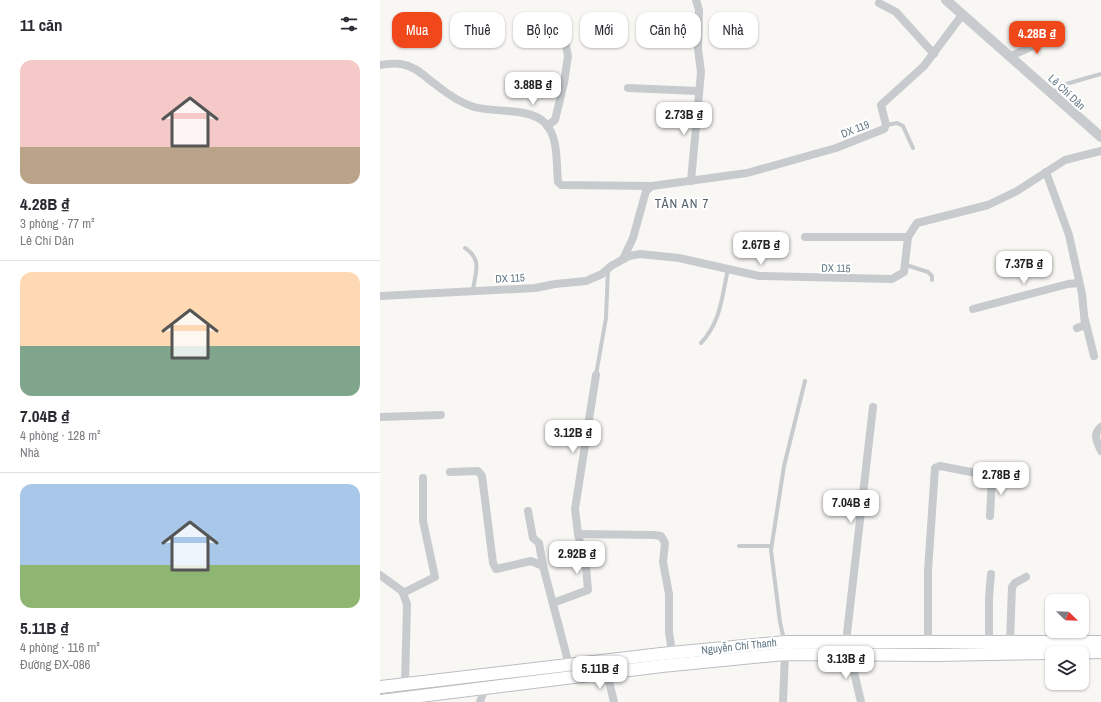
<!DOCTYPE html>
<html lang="vi">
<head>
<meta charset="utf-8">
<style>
	:root { --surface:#fff; --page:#f2f2f3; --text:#2b2b33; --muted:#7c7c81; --line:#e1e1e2; --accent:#f0481b }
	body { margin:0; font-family:"Archivo Narrow",sans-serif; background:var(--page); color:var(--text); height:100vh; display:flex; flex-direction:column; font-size:15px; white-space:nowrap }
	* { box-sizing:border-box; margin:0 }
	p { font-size:13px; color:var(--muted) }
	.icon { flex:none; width:22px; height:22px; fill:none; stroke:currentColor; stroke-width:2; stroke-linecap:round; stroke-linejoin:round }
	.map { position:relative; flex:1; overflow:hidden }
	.drawer { display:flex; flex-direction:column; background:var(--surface); width:380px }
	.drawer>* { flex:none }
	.top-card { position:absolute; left:12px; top:12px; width:380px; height:36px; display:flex; gap:8px }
	.needle { width:26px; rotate:113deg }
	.fabs { position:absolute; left:665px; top:594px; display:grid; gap:8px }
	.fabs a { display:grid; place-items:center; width:44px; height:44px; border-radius:8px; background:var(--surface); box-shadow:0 1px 3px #0004; font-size:20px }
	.price { position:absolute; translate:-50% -34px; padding:0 9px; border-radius:8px; background:#fff; color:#222; font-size:13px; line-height:26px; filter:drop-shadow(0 1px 2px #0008) }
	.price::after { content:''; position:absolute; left:50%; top:24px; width:12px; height:9px; margin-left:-6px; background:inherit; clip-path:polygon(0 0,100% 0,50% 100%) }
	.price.active { background:var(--accent); color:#fff }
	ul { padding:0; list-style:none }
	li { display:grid; align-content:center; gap:8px; height:212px; padding:0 20px }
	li+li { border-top:1px solid var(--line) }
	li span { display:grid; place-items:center; height:124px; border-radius:12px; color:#555 }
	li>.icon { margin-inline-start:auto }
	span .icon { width:72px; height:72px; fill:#fffc; stroke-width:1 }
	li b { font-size:17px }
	h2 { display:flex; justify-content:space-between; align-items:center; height:48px; padding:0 20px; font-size:17px }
	.pill { padding:0 14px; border-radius:12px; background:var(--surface); box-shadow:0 1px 3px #0004; font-size:14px; line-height:36px }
	.pill.active { background:var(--accent); color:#fff }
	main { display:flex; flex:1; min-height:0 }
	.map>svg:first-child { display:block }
</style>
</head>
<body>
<main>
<section class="drawer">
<h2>11 căn<svg class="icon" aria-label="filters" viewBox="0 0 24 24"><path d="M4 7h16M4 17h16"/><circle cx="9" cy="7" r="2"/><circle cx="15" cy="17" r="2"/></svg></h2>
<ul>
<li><span style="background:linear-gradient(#f6c9c9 70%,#b9a48a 0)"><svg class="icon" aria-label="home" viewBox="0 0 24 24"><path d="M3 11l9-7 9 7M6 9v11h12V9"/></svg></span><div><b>4.28B ₫</b><p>3 phòng · 77 m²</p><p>Lê Chí Dân</p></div></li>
<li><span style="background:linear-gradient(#ffd9b3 60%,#7fa58c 0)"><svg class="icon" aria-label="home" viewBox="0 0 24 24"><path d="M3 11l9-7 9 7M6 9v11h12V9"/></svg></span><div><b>7.04B ₫</b><p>4 phòng · 128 m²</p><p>Nhà</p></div></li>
<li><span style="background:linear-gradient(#a9c7e8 65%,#8fb573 0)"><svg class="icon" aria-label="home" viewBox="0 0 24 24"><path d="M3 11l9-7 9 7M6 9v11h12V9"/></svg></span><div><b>5.11B ₫</b><p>4 phòng · 116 m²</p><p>Đường ĐX-086</p></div></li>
</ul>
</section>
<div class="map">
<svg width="721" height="702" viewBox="0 0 721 702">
	<rect width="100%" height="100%" fill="#f8f7f4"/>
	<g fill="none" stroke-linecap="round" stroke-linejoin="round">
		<!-- primary casing -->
		<g stroke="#babec2" stroke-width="14">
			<g id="primary">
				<polyline points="677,653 721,652"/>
				<polyline points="0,687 281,654 405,642 721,642"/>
				<polyline points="0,701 282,666 405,654 556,655 672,653"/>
			</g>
		</g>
		<!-- service -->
		<g stroke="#c7cbce" stroke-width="4">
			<polyline points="672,94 686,84 721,74"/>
			<polyline points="506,125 517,123 523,126 533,148"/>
			<path d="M 85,248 C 103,260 95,272 93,291"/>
			<polyline points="526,265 548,272 552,276 552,280"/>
			<path d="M 321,343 C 341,322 342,296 348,269"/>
			<polyline points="216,375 226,318 228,269"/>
			<polyline points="359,546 391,546"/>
			<polyline points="404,640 400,622 391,550 404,466 425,381"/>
		</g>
		<!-- minor -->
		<g stroke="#c7cbce" stroke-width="8">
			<polyline points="499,3 516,12 554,54"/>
			<polyline points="631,56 675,36"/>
			<path d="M 0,65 C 7,64 15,63 21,64 C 35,66 44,76 55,84 C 66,93 81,103 94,107 C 115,113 149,107 165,123 C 179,137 176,164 178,182 L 181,185 L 272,186"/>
			<polyline points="248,88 318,91"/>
			<polyline points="167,126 175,120 184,83 188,56 182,25"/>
			<polyline points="666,172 689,235 702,294 705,325 697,328"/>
			<polyline points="311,181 321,72 318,49 319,10 316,0"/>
			<polyline points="425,237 528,237"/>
			<polyline points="243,259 253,238 266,191 272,186 367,173 456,148 504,129 506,125 501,105 544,66 582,15"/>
			<polyline points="0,296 155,288 175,284 206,281 222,274 231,266 249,256 260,254 299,258 379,276 512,279 524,272 528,237 537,223 608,205 637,191 685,160 721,151"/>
			<polyline points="593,309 688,284 699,283"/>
			<polyline points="705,320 714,356"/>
			<polyline points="0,417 61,415"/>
			<path d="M 721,427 C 712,435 717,441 721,451"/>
			<polyline points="70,472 98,471 102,476 113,563 116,569 151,561 163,566 189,665"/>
			<polyline points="148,511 153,538 159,543 163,566"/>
			<polyline points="198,534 274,535 281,536 285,543 283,562 289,594 289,632 292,653"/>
			<polyline points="0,575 22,591 27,604 25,684"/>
			<polyline points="23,593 55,577 43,521 43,478"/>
			<polyline points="173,603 208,590 206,567 198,534 195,509 216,375"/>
			<polyline points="466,642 493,407"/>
			<polyline points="609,642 609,597 611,574"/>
			<polyline points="630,642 632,587 635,583 646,577"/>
			<polyline points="548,643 548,571 555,468 560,466 612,476 610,516"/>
			<polyline points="470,655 481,702"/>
			<polyline points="227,673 234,702"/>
			<polyline points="100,702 105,688"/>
			<polyline points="403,702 405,654"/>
		</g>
		<!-- tertiary -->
		<polyline stroke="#c7cbce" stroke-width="10" points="566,0 721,137"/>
		<!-- primary -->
		<use href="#primary" stroke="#fff" stroke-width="12"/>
	</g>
	<g text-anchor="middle" stroke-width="4" stroke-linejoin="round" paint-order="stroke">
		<!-- street labels -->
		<g font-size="11" fill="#647987" stroke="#fff">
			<text transform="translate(687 92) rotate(43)" y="4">Lê Chí Dân</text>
			<text transform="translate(475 129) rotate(-21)" y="4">DX 119</text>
			<text transform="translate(456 268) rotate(1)" y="4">DX 115</text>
			<text transform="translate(130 278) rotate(-3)" y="4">DX 115</text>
			<text transform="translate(359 646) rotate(-6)" y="4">Nguyễn Chí Thanh</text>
		</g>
		<!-- quarter labels -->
		<g font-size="13" letter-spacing="1" fill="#53616c" stroke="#fff">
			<text x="302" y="208">TÂN AN 7</text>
		</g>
	</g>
</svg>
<div class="fabs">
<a><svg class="needle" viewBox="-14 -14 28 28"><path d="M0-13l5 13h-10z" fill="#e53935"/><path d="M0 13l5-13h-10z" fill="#7c7c81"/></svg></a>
<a><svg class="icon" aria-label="layers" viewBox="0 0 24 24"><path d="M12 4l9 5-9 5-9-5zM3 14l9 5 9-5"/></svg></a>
</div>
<b class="price active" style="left:657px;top:55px">4.28B ₫</b>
<b class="price" style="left:153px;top:106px">3.88B ₫</b>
<b class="price" style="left:304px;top:136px">2.73B ₫</b>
<b class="price" style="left:381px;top:266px">2.67B ₫</b>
<b class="price" style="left:644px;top:285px">7.37B ₫</b>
<b class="price" style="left:193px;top:454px">3.12B ₫</b>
<b class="price" style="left:621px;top:496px">2.78B ₫</b>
<b class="price" style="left:471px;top:524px">7.04B ₫</b>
<b class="price" style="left:197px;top:575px">2.92B ₫</b>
<b class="price" style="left:466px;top:680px">3.13B ₫</b>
<b class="price" style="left:220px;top:690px">5.11B ₫</b>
<div class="top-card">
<a class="pill active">Mua</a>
<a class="pill">Thuê</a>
<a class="pill">Bộ lọc</a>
<a class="pill">Mới</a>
<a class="pill">Căn hộ</a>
<a class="pill">Nhà</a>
</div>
</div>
</main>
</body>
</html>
